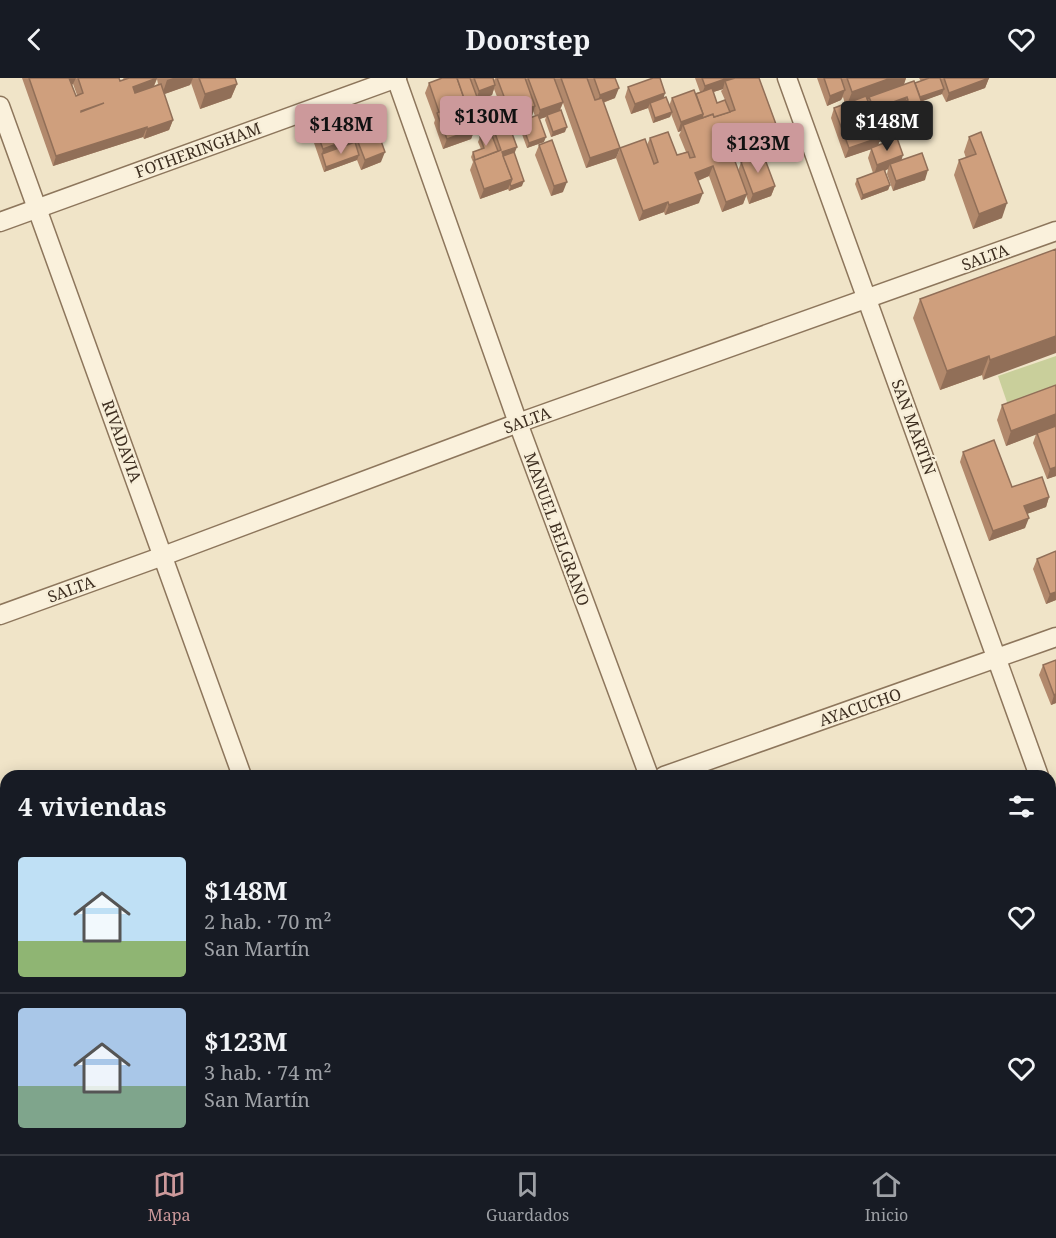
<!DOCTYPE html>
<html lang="es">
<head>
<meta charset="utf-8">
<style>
	:root { --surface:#171b24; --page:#242831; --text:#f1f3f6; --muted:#9ea1a6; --line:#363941; --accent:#cc999b }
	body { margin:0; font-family:"Noto Serif",serif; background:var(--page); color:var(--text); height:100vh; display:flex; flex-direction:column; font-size:22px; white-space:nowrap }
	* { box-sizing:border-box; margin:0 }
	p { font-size:20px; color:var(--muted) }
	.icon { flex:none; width:33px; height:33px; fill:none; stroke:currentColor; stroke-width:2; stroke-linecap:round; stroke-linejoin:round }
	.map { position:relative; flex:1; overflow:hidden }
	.details { position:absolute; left:0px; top:692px; width:1056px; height:386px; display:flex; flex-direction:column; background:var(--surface); border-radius:18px 18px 0 0; box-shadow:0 3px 15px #0003 }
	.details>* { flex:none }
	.price { position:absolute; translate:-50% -51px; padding:0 14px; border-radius:6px; background:var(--accent); color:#111; font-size:20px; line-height:39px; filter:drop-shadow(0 2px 3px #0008) }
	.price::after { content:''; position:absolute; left:50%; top:36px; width:18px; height:14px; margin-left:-9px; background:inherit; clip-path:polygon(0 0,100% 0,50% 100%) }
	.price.active { background:#222; color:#fff }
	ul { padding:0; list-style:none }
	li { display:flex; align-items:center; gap:18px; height:150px; padding:0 18px }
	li+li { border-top:2px solid var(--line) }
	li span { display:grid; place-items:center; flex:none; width:168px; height:120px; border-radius:6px; color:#555 }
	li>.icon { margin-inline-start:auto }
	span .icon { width:72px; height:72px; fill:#fffc; stroke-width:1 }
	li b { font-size:26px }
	h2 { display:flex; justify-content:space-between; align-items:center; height:72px; padding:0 18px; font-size:26px }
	header { display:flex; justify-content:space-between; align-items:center; height:78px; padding:0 18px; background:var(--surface); font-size:27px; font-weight:700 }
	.tabs { display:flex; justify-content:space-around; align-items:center; height:84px; border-top:2px solid var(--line); background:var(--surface); font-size:16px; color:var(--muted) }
	.tabs a { display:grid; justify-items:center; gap:3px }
	.tabs .active { color:var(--accent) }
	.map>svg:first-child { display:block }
</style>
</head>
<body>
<header><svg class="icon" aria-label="back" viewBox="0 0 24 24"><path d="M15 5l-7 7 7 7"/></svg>Doorstep<svg class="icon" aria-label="heart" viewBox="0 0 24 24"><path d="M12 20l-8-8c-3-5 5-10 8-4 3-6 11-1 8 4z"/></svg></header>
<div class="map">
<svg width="1056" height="1076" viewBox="0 0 1056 1076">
	<rect width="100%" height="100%" fill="#f0e4c8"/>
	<!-- green -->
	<polygon fill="#c9cf9b" points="1056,278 1056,317 1010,333 998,298"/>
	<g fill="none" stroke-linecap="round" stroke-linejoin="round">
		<!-- street casing -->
		<g stroke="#8d765c" stroke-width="21">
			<g id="street">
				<polyline points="396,0 518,345 649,698"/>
				<polyline points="787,0 1039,698"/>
				<polyline points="0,28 242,698"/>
				<polyline points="0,144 397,0"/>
				<polyline points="0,537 163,478 518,345 1056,153"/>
				<polyline points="664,698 1056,559"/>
				<polyline points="1050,729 1056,745"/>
				<polyline points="0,943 6,941"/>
				<polyline points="1050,949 1056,947"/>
				<polyline points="377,1071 379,1076"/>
				<polyline points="786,1071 788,1076"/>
				<polyline points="706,1076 720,1071"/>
			</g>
		</g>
		<!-- street -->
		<use href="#street" stroke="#faf1dc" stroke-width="18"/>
	</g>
	<!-- wall -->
	<g fill="#b2896c" fill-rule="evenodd">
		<path d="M 22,0 L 119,0 L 120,3 L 124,2 L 123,0 L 235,0 L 237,6 L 231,20 L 200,31 L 191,5 L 190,7 L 164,16 L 173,42 L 169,52 L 144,61 L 143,59 L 53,88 ZM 157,1 L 158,6 L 154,8 ZM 73,6 L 77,17 L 76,18 L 72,7 Z"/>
		<path d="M 442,0 L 493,0 L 494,3 L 495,0 L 615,0 L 615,20 L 603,25 L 620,70 L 616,80 L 586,90 L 563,25 L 560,32 L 565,54 L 551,59 L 545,42 L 546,39 L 539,41 L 544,64 L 527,70 L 519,48 L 521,43 L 535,38 L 533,33 L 532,38 L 508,46 L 514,75 L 522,108 L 509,113 L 508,111 L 480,121 L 470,92 L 473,84 L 471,79 L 473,74 L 481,71 L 478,64 L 480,59 L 488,56 L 487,54 L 489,51 L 473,56 L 471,61 L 443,71 L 434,45 L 435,42 L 425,15 L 429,5 ZM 494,11 L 505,39 L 495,43 L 488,19 L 492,17 Z"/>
		<path d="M 695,0 L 759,0 L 777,49 L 773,59 L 731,74 L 738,93 L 741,84 L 775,108 L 771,118 L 749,126 L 746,117 L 743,126 L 722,134 L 709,98 L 698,103 L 699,125 L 665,137 L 664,134 L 639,143 L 616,80 L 620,70 L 647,67 L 650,60 L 677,77 L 686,74 L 679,57 L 681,53 L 678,54 L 671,36 L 670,39 L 653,45 L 648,30 L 631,36 L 625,19 L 628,9 L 665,15 L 663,20 L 669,28 L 672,20 L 700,14 ZM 723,11 L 721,13 L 725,22 L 717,25 L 713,14 Z"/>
		<polygon points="817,0 906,0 904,6 915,5 921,3 919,0 989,0 985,10 946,24 942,16 921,23 922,25 918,35 913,37 912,52 879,64 878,67 902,82 925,102 893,113 887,96 888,91 885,93 890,107 888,112 861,122 855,106 857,101 873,95 868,80 871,71 845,80 831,40 834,30 845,26 843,19 841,22 827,28"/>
		<polygon points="348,36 381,84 361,92 357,82 324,94 314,65 317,55 345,45"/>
		<polygon points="969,59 1002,140 973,151 954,97 959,82 966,80 964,74"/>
		<polygon points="539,67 563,114 551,118 535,77"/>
		<polygon points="1056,171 983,302 982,297 940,312 913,240 920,221"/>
		<polygon points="1056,307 1056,398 1047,401 1033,365 1036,356 1006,368 997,342 1002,327"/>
		<polygon points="963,374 1012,409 1049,419 1046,429 1027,436 1025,450 989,463 960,384"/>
		<polygon points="1037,481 1056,522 1046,526 1033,491"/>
		<polygon points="1056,582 1056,625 1051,627 1039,597 1043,587"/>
		<polygon points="1050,807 1056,824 1056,828 1050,840 1056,913 1050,915"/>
		<polygon points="1050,983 1052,985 1056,984 1056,1062 1050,1046"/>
		<polygon points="944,1071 1032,1071 1034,1076 946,1076"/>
	</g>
	<!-- shaded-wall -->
	<g fill="#916f58">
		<polygon points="69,0 76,0 73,6 66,9"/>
		<polygon points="157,0 153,10 129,19 133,9"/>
		<polygon points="173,0 193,0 190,7 162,17 167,2"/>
		<polygon points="728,0 752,0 725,3 723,11 701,18 705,8"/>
		<polygon points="891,0 906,0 903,9 869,19 869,21 846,29 852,14"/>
		<polygon points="989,0 985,10 946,24 949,15"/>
		<polygon points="237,6 231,20 200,31 205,16"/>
		<polygon points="495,7 492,17 462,28 464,23 477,19 479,13"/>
		<polygon points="619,10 615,20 596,27 600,17"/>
		<polygon points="944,11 942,16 915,26 917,20"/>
		<polygon points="845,12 841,22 827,28 830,18"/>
		<polygon points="665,15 662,25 650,25 648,30 631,36 635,26"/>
		<polygon points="907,19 903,29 874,34 872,40 870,41 874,31"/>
		<polygon points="563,24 559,34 547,37 546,39 537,42 540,32"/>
		<polygon points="922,25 918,35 907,39 911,29"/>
		<polygon points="535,28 532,38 507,47 511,37"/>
		<polygon points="672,34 670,39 653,45 655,40"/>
		<polygon points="703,36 699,46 683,47 681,53 678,54 681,44"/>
		<polygon points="496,39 493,48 491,44 489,51 473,56 471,61 443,71 447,61 474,47"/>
		<polygon points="173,42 169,52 144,61 147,51"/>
		<polygon points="915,42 912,52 879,64 878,69 845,80 849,70 880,59 882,54"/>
		<polygon points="147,49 143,59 53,88 56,78"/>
		<polygon points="567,49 565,54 551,59 553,54"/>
		<polygon points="777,49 773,59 725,77 729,67"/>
		<polygon points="356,59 353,69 322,76 323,71"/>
		<polygon points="546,59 544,64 527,70 529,65"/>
		<polygon points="517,69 513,79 502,83 502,74"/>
		<polygon points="620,70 616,80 586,90 590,80"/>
		<polygon points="385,74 381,84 361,92 365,82"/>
		<polygon points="359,77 357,82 324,94 326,89"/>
		<polygon points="903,77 900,87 890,86 888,91 874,97 877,87"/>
		<polygon points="713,88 709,98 692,105 695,95"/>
		<polygon points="928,92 925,102 893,113 896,103"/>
		<polygon points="512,101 508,111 480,121 484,111"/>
		<polygon points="524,103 522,108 509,113 511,108"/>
		<polygon points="567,104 563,114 551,118 554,108"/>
		<polygon points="890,107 888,112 861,122 863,117"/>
		<polygon points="775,108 771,118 749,126 753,116"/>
		<polygon points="703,115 699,125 665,137 669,127"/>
		<polygon points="747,116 743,126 722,134 726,124"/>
		<polygon points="668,124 664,134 639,143 643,133"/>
		<polygon points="1007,125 1002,140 973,151 979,136"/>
		<polygon points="1056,258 1056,275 983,302 990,282"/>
		<polygon points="989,278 982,297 940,312 947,293"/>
		<polygon points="1056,336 1056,349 1006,368 1011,353"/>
		<polygon points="1056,389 1056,398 1047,401 1050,391"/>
		<polygon points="1049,419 1046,429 1021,438 1024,428"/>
		<polygon points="1029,440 1025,450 989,463 993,453"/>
		<polygon points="1056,514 1056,522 1046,526 1050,516"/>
		<polygon points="1056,616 1056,625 1051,627 1054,617"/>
		<polygon points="1056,826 1053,836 1052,836 1050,841 1050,828"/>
		<polygon points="1056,904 1056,913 1050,915 1053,905"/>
	</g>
	<!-- building -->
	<g fill="#cf9f7d" stroke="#916f58" stroke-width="1.5" fill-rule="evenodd">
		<path d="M 29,0 L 69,0 L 76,18 L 83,15 L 78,0 L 119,0 L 120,3 L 129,0 L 157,0 L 133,9 L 135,15 L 161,6 L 173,42 L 147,51 L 147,49 L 56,78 ZM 104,25 L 81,34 L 81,33 Z"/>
		<polygon points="199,0 235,0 237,6 205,16"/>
		<polygon points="442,0 457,0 466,26 488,18 496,39 474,47 475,51 447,61 437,35 439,34 429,5"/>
		<polygon points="457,0 470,0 477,19 465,23"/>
		<polygon points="474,0 493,0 495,7 479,13"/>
		<polygon points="497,0 525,0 535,28 511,37"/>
		<polygon points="528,0 554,0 563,24 540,32"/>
		<polygon points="561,0 587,0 595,22 602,20 620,70 590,80"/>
		<polygon points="594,0 615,0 619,10 600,17"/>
		<polygon points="653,0 660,0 665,15 635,26 628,9"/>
		<polygon points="702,0 728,0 705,8"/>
		<polygon points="735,0 759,0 777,49 729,67 747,116 726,124 713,88 695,95 703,115 669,127 668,124 643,133 620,70 645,61 654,86 658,84 650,60 668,54 677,77 688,74 690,80 695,79 683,47 713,36 714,39 735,32 725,3"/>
		<polygon points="824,0 841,0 845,12 830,18"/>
		<polygon points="847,0 891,0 852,14"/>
		<polygon points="929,0 940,0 944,11 920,19 915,5"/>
		<polygon points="944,0 989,0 949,15"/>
		<polygon points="914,3 922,25 911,29 915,42 882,54 874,34 908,22 907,19 874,31 869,19"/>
		<polygon points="712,10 717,25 725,22 730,34 714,39 713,36 702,40 703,36 696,16"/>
		<polygon points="694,12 703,36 681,44 672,20"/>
		<polygon points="866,18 881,59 849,70 834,30"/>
		<polygon points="666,19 672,34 655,40 650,25"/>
		<polygon points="369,29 385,74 365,82 356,59 323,71 317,55 350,43 348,36"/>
		<polygon points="561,32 567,49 553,54 547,37"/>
		<polygon points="538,37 546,59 529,65 521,43"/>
		<polygon points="506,39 517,69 502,74 512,101 484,111 474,82 501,72 491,44"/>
		<polygon points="981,54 1007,125 979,136 959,82 976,76 969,59"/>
		<polygon points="491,55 498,73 475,82 473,74 484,70 480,59"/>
		<polygon points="897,60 903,77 877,87 871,70"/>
		<polygon points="552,62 567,104 554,108 539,67"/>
		<polygon points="355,64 359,77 326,89 322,76"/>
		<polygon points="514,74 524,103 511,108 510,106 512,101 503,78"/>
		<polygon points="922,75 928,92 896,103 890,86"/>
		<polygon points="763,76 775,108 753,116 741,84"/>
		<polygon points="884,91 890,107 863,117 857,101"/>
		<polygon points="1056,171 1056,258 990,282 989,278 947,293 920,221"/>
		<polygon points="1056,307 1056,336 1011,353 1002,327"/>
		<polygon points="1056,348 1056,389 1050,391 1037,355"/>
		<polygon points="994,362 1012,409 1042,399 1049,419 1024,428 1029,440 993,453 963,374"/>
		<polygon points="1056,473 1056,514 1050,516 1037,481"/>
		<polygon points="1056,582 1056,616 1054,617 1043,587"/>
		<polygon points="1050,807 1056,824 1056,826 1050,828 1052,835 1050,835"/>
		<polygon points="1050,840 1051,840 1056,853 1056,904 1053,905 1050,896"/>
		<polygon points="1050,983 1051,983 1056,996 1056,1033 1050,1016"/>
		<polygon points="1056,984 1056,995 1052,985"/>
		<polygon points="959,1071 1032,1071 1034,1076 961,1076"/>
	</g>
	<g text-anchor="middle" stroke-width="4.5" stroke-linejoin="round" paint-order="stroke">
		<!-- street labels -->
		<g font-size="16" fill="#3d2e20" stroke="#f7eed8">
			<text transform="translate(198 72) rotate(-20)" y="6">FOTHERINGHAM</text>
			<text transform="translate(985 179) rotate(-20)" y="6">SALTA</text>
			<text transform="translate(527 342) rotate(-20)" y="6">SALTA</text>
			<text transform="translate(914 349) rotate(70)" y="6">SAN MARTÍN</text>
			<text transform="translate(122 363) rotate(70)" y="6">RIVADAVIA</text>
			<text transform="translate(557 451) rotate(70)" y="6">MANUEL BELGRANO</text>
			<text transform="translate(71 511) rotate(-20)" y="6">SALTA</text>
			<text transform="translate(860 629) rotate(-19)" y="6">AYACUCHO</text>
		</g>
	</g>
</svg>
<b class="price" style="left:486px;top:69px">$130M</b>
<b class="price active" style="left:887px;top:74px">$148M</b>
<b class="price" style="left:341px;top:77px">$148M</b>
<b class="price" style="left:758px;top:96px">$123M</b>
<section class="details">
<h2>4 viviendas<svg class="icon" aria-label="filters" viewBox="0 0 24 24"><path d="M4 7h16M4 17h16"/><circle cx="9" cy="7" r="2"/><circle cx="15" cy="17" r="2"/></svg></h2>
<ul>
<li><span style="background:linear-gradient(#bfe0f5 70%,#8fb573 0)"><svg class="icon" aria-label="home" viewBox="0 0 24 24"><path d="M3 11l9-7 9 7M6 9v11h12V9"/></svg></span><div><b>$148M</b><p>2 hab. · 70 m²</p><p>San Martín</p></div><svg class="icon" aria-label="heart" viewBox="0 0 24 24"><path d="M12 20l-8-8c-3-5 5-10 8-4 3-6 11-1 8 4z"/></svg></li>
<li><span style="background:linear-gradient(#a9c7e8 65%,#7fa58c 0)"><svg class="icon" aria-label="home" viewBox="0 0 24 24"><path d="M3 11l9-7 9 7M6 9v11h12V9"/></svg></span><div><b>$123M</b><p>3 hab. · 74 m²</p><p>San Martín</p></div><svg class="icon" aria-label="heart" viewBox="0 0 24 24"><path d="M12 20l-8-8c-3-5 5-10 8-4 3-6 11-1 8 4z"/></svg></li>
</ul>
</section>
</div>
<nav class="tabs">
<a class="active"><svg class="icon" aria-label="map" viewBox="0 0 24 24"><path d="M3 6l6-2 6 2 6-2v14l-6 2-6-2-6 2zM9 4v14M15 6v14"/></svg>Mapa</a>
<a><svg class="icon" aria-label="saved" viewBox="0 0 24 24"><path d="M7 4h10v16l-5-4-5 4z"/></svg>Guardados</a>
<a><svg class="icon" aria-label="home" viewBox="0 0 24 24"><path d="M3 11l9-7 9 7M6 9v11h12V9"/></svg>Inicio</a>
</nav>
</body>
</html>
